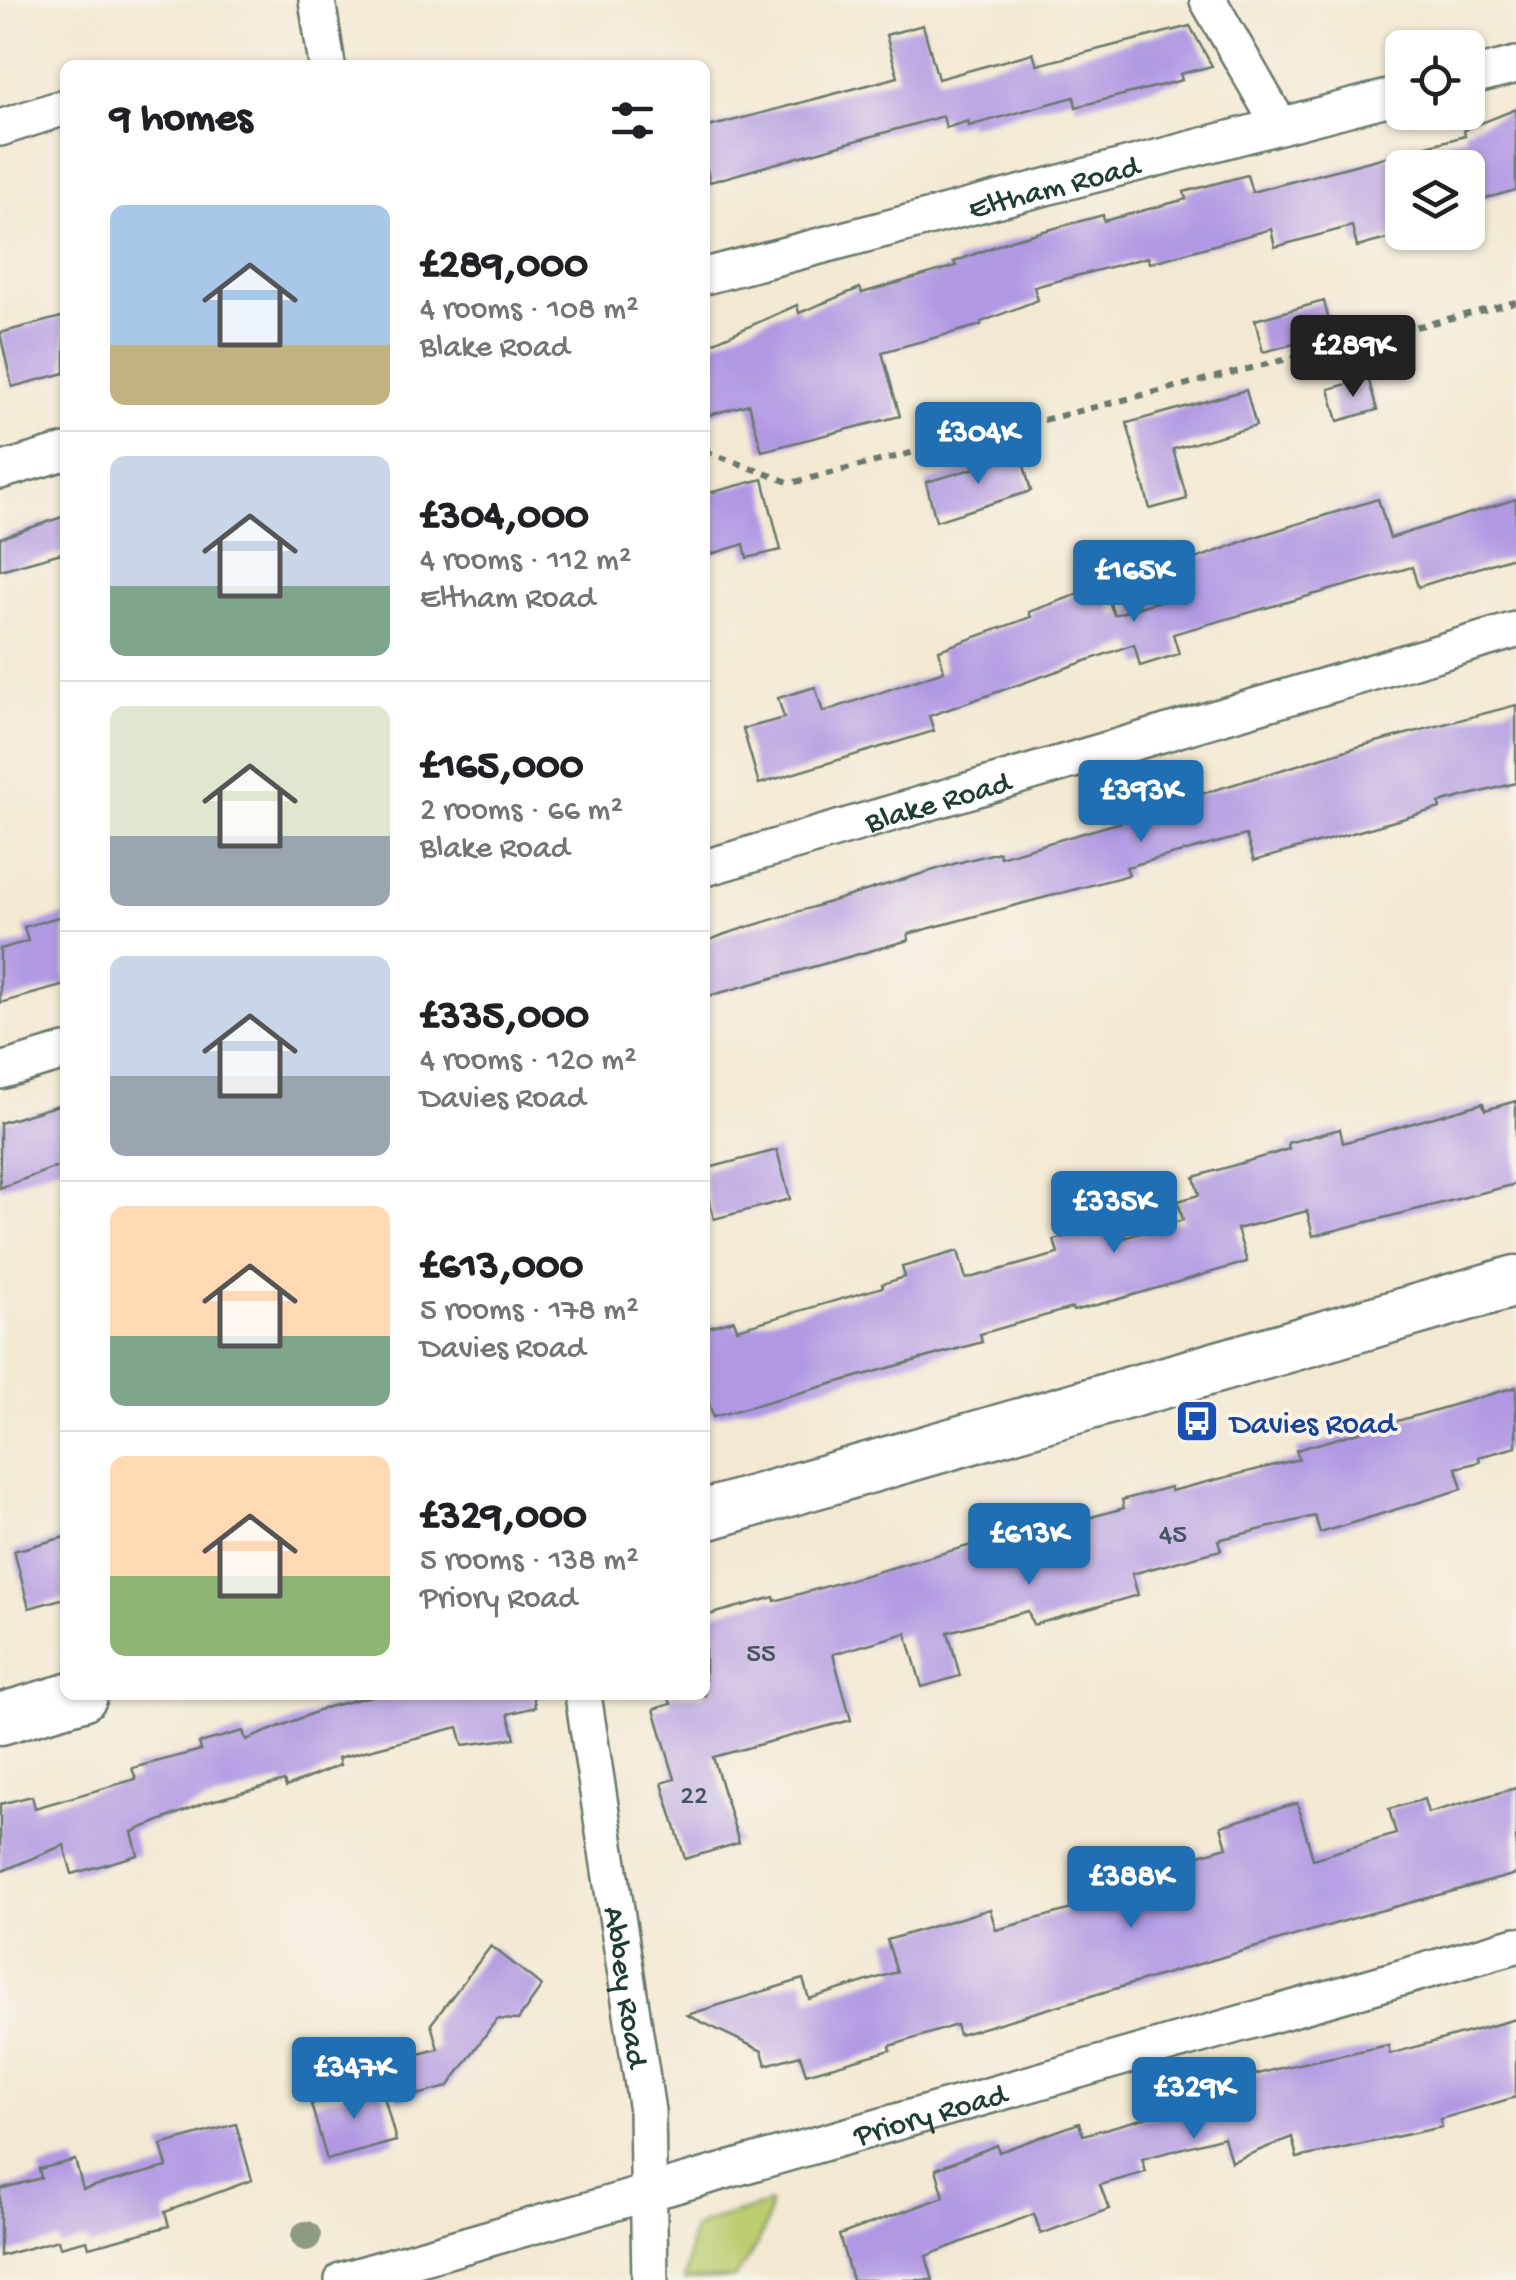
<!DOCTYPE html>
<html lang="en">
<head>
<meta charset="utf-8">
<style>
	:root { --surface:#fff; --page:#f2f2f2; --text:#202124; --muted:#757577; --line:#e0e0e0; --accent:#1f6fb2 }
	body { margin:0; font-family:"Gochi Hand",sans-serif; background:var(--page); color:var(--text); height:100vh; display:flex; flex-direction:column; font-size:38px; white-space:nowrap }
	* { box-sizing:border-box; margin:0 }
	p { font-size:32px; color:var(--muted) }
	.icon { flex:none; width:55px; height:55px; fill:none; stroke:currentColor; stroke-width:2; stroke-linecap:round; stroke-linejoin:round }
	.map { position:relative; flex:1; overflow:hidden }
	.details { position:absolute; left:60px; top:60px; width:650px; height:1640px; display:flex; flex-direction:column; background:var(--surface); border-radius:15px; box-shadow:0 2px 8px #0004 }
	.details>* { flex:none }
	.tools { position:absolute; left:1385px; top:30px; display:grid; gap:20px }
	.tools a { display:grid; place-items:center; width:100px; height:100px; border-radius:15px; background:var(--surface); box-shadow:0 2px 8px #0004; font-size:50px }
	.price { position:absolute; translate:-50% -85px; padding:0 22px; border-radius:10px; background:var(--accent); color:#fff; font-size:32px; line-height:65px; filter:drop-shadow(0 2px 5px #0008) }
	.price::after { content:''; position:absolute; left:50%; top:60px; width:30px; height:22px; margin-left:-15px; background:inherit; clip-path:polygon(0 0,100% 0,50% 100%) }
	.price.active { background:#222; color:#fff }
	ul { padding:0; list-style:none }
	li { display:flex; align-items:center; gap:30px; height:250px; padding:0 50px }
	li+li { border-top:2px solid var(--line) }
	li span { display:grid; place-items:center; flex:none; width:280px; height:200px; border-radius:15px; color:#555 }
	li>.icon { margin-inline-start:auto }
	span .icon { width:120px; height:120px; fill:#fffc; stroke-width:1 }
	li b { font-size:42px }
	h2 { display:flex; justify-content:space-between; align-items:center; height:120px; padding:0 50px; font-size:42px }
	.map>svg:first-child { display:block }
</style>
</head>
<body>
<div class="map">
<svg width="1516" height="2280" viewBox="0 0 1516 2280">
	<rect width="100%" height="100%" fill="#f7f3e8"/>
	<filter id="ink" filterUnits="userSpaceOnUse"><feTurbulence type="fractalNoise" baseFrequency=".01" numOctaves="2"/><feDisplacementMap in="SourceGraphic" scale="20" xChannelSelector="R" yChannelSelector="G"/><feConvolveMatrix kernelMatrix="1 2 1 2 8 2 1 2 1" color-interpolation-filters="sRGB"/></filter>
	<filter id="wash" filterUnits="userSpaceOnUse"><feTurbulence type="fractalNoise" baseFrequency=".0048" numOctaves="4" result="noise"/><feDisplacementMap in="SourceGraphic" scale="40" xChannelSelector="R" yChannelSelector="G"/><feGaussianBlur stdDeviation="2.25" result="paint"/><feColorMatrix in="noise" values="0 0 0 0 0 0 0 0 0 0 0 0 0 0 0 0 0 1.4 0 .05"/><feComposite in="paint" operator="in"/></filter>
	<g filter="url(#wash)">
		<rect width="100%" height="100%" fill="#f3e9d3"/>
		<!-- green -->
		<path fill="#bbcd70" stroke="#6d8552" stroke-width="2.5" d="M 770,2203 C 767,2234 753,2253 734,2278 L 684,2280 L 692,2230 L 703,2223 Z"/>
		<g id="blocks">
			<!-- building -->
			<g fill="#b098e3">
				<polygon points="923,25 938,79 1033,53 1037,65 1190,26 1212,66 1180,74 1182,80 1076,107 1074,97 969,126 968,121 946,128 943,116 710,182 705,163 705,128 898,77 886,35"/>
				<polygon points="1516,109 1516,190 1483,199 1474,168 1402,168 1402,235 1357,247 1352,226 1275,247 1271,229 1150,263 1148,257 1034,287 1038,300 981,322 981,325 882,352 900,416 762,451 749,404 705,416 705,346 797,305 799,313 860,288 862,293 956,266 954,262 1011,240 1103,215 1104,221 1186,199 1184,192 1247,175 1252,192 1465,136 1464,130"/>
				<polygon points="1324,301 1332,334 1263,352 1255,320"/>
				<polygon points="65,316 65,373 12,387 0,333"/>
				<polygon points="1368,378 1377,410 1338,421 1329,389"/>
				<polygon points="1246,390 1256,426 1173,449 1187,499 1150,509 1127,423"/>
				<polygon points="1021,455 1031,491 936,521 926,482"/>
				<polygon points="763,479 781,550 747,558 744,544 705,556 705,494"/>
				<polygon points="1378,499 1390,538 1516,499 1516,556 1418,587 1412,567 1173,634 1179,654 1140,666 1134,644 929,716 934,731 759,784 743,729 784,718 778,698 815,687 823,712 944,671 939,650 1031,617 1029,612 1103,585 1114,615 1192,591 1185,563 1252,538"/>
				<polygon points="65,516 65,552 0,570 0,538"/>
				<polygon points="1516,705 1516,783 1439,803 1440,808 1254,861 1246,835 1126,867 1129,875 908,934 909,940 705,997 705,942 725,934 957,863 999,852 1000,857 1146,815 1145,811 1357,747"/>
				<polygon points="65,915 65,985 0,1003 0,949 28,941 24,927"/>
				<polygon points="1516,1101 1516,1184 1313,1236 1307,1211 1237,1229 1247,1262 1116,1300 1073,1311 1072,1308 980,1334 982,1342 713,1417 705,1389 705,1328 734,1320 737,1329 883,1287 882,1284 905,1277 902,1267 958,1251 966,1279 1058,1254 1054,1240 1110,1225 1114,1241 1183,1220 1178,1201 1199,1195 1194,1177 1289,1149 1288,1143 1340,1129 1343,1143 1483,1103 1485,1110"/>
				<polygon points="65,1103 65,1164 0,1188 0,1123"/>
				<polygon points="777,1150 790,1199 714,1219 705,1184 705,1169"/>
				<polygon points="1516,1387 1516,1447 1479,1457 1480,1462 1456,1468 1462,1489 1320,1533 1315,1516 1218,1540 1221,1550 1132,1574 1138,1595 1033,1625 1028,1611 948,1632 960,1676 922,1687 906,1633 833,1654 851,1720 713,1757 739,1843 685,1859 662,1783 675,1779 654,1709 671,1704 668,1695 705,1695 705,1616 774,1597 775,1601 1010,1534 1011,1539 1124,1508 1122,1500 1170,1487 1171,1491 1299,1459 1296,1450"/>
				<polygon points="65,1537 65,1598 29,1608 14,1551"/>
				<polygon points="375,1695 533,1695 535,1707 508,1714 515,1738 463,1745 458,1727 338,1758 340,1765 286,1787 284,1781 204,1803 132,1832 138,1855 72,1874 64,1845 0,1872 0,1804 32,1796 35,1808 136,1779 132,1768 201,1750 199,1743 243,1731 246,1740 328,1707"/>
				<polygon points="1516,1788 1516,1874 1368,1914 959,2035 956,2025 890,2046 891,2050 806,2074 800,2055 766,2065 762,2051 687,2015 803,1979 809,1999 897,1972 887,1940 990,1909 996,1930 1104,1900 1102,1892 1116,1888 1114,1880 1227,1847 1221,1826 1297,1803 1313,1859 1396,1834 1389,1809 1424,1799 1428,1813"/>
				<polygon points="491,1946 542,1986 518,2020 497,2019 448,2087 398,2100 388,2062 438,2049 431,2024"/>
				<polygon points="1516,2019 1516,2097 1440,2119 1442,2127 1297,2158 1292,2137 1231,2162 1224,2137 1142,2159 1146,2172 1100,2185 1109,2209 1041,2234 1034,2214 926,2256 933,2280 852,2280 839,2235 944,2197 936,2169 997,2145 999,2152 1079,2123 1083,2135 1214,2099 1210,2087 1276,2069 1388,2045 1390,2054"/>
				<polygon points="381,2085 396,2141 327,2160 311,2104"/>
				<polygon points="236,2124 252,2180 165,2212 169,2226 89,2247 87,2240 60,2247 58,2240 0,2256 0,2189 41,2178 39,2169 75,2160 83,2189 167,2167 161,2145"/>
			</g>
		</g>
	</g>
	<g filter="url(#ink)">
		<use href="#blocks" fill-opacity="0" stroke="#69796c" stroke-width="2.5"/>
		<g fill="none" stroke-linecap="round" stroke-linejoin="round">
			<!-- street casing -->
			<g stroke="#69796c" stroke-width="40">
				<g id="street">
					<polyline points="317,0 327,65"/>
					<polyline points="1208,0 1280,126"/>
					<polyline points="1468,77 1516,65"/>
					<polyline points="0,128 65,107"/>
					<path id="s1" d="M 705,276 L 1402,94"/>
					<polyline points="0,471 65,452"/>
					<path id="s2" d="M 705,868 L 1516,630"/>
					<polyline points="0,1071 65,1052"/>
					<path id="s3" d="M 583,1695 L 647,2111 L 650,2280"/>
					<path id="s4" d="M 343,2280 L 1516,1945"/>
				</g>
			</g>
			<!-- secondary casing -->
			<g stroke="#69796c" stroke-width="55">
				<g id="secondary">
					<polyline points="705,1515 1516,1281"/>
					<polyline points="0,1719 82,1695"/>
				</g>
			</g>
			<!-- path -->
			<polyline stroke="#69796c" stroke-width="6" stroke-dasharray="8 8" stroke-linecap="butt" points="705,451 791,483 1516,302"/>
			<!-- street -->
			<use href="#street" stroke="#fff" stroke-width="35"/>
			<!-- secondary -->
			<use href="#secondary" stroke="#fff" stroke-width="50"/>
		</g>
		<!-- trees -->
		<circle fill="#8f9a82" cx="306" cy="2236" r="15"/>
	</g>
	<!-- icons -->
	<defs>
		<g id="bus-square" transform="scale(2.25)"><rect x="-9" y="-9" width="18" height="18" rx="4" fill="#1a4fb4" stroke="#f7f3e8"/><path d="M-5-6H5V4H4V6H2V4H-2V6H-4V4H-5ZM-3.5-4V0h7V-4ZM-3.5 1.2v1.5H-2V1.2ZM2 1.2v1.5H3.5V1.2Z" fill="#fff"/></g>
	</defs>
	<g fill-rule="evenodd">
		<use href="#bus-square" x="1197" y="1421"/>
	</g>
	<g text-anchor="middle" stroke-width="8" stroke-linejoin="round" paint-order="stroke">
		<!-- number labels -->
		<g font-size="28" fill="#435460">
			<text x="1173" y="1542">45</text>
			<text x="761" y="1661">55</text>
			<text x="694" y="1803">22</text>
		</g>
		<!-- street labels -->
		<g font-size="32" fill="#1f3d34" stroke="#f7f3e8">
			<text dy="11" stroke="none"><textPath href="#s1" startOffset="360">Eltham Road</textPath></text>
			<text dy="11" stroke="none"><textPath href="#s2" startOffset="242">Blake Road</textPath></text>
			<text dy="11" stroke="none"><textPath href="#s3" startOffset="295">Abbey Road</textPath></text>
			<text dy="11" stroke="none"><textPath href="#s4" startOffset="610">Priory Road</textPath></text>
		</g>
		<!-- transit labels -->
		<g font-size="32" fill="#164399" stroke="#f7f3e8" text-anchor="start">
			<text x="1230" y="1432">Davies Road</text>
		</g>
	</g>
</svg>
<div class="tools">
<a><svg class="icon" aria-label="locate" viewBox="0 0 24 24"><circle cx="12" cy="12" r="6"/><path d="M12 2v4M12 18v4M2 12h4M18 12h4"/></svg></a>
<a><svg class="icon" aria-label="layers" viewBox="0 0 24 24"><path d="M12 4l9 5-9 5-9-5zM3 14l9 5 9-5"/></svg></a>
</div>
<b class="price active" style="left:1353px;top:400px">£289K</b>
<b class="price" style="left:978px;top:487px">£304K</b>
<b class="price" style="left:1134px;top:625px">£165K</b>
<b class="price" style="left:1141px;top:845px">£393K</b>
<b class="price" style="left:1114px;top:1256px">£335K</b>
<b class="price" style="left:1029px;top:1588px">£613K</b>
<b class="price" style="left:1131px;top:1931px">£388K</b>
<b class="price" style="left:354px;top:2122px">£347K</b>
<b class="price" style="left:1194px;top:2142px">£329K</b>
<section class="details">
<h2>9 homes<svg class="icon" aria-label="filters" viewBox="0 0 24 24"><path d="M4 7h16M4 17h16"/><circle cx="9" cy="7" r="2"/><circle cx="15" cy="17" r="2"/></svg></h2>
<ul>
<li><span style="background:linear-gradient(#a9c7e8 70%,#c2b280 0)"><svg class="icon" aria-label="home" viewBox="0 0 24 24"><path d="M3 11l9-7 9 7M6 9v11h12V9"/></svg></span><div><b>£289,000</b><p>4 rooms · 108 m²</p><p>Blake Road</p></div></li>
<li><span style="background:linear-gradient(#c9d6e8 65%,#7fa58c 0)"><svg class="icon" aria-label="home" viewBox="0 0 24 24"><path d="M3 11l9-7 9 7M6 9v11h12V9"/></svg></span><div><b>£304,000</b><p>4 rooms · 112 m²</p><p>Eltham Road</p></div></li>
<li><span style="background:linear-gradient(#dfe7d0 65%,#9aa5b1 0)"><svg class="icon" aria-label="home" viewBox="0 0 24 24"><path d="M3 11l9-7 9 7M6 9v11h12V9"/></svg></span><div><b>£165,000</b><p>2 rooms · 66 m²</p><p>Blake Road</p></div></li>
<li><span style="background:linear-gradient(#c9d6e8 60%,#9aa5b1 0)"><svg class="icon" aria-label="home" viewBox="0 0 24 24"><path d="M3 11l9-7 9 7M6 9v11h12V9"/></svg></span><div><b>£335,000</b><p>4 rooms · 120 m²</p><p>Davies Road</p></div></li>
<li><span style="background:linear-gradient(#ffd9b3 65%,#7fa58c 0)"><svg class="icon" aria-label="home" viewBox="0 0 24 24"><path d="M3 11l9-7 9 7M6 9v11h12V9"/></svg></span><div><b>£613,000</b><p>5 rooms · 178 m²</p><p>Davies Road</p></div></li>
<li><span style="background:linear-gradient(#ffd9b3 60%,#8fb573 0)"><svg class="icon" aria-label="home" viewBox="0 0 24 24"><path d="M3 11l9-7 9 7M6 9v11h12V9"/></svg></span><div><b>£329,000</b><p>5 rooms · 138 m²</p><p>Priory Road</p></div></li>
</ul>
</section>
</div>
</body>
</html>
